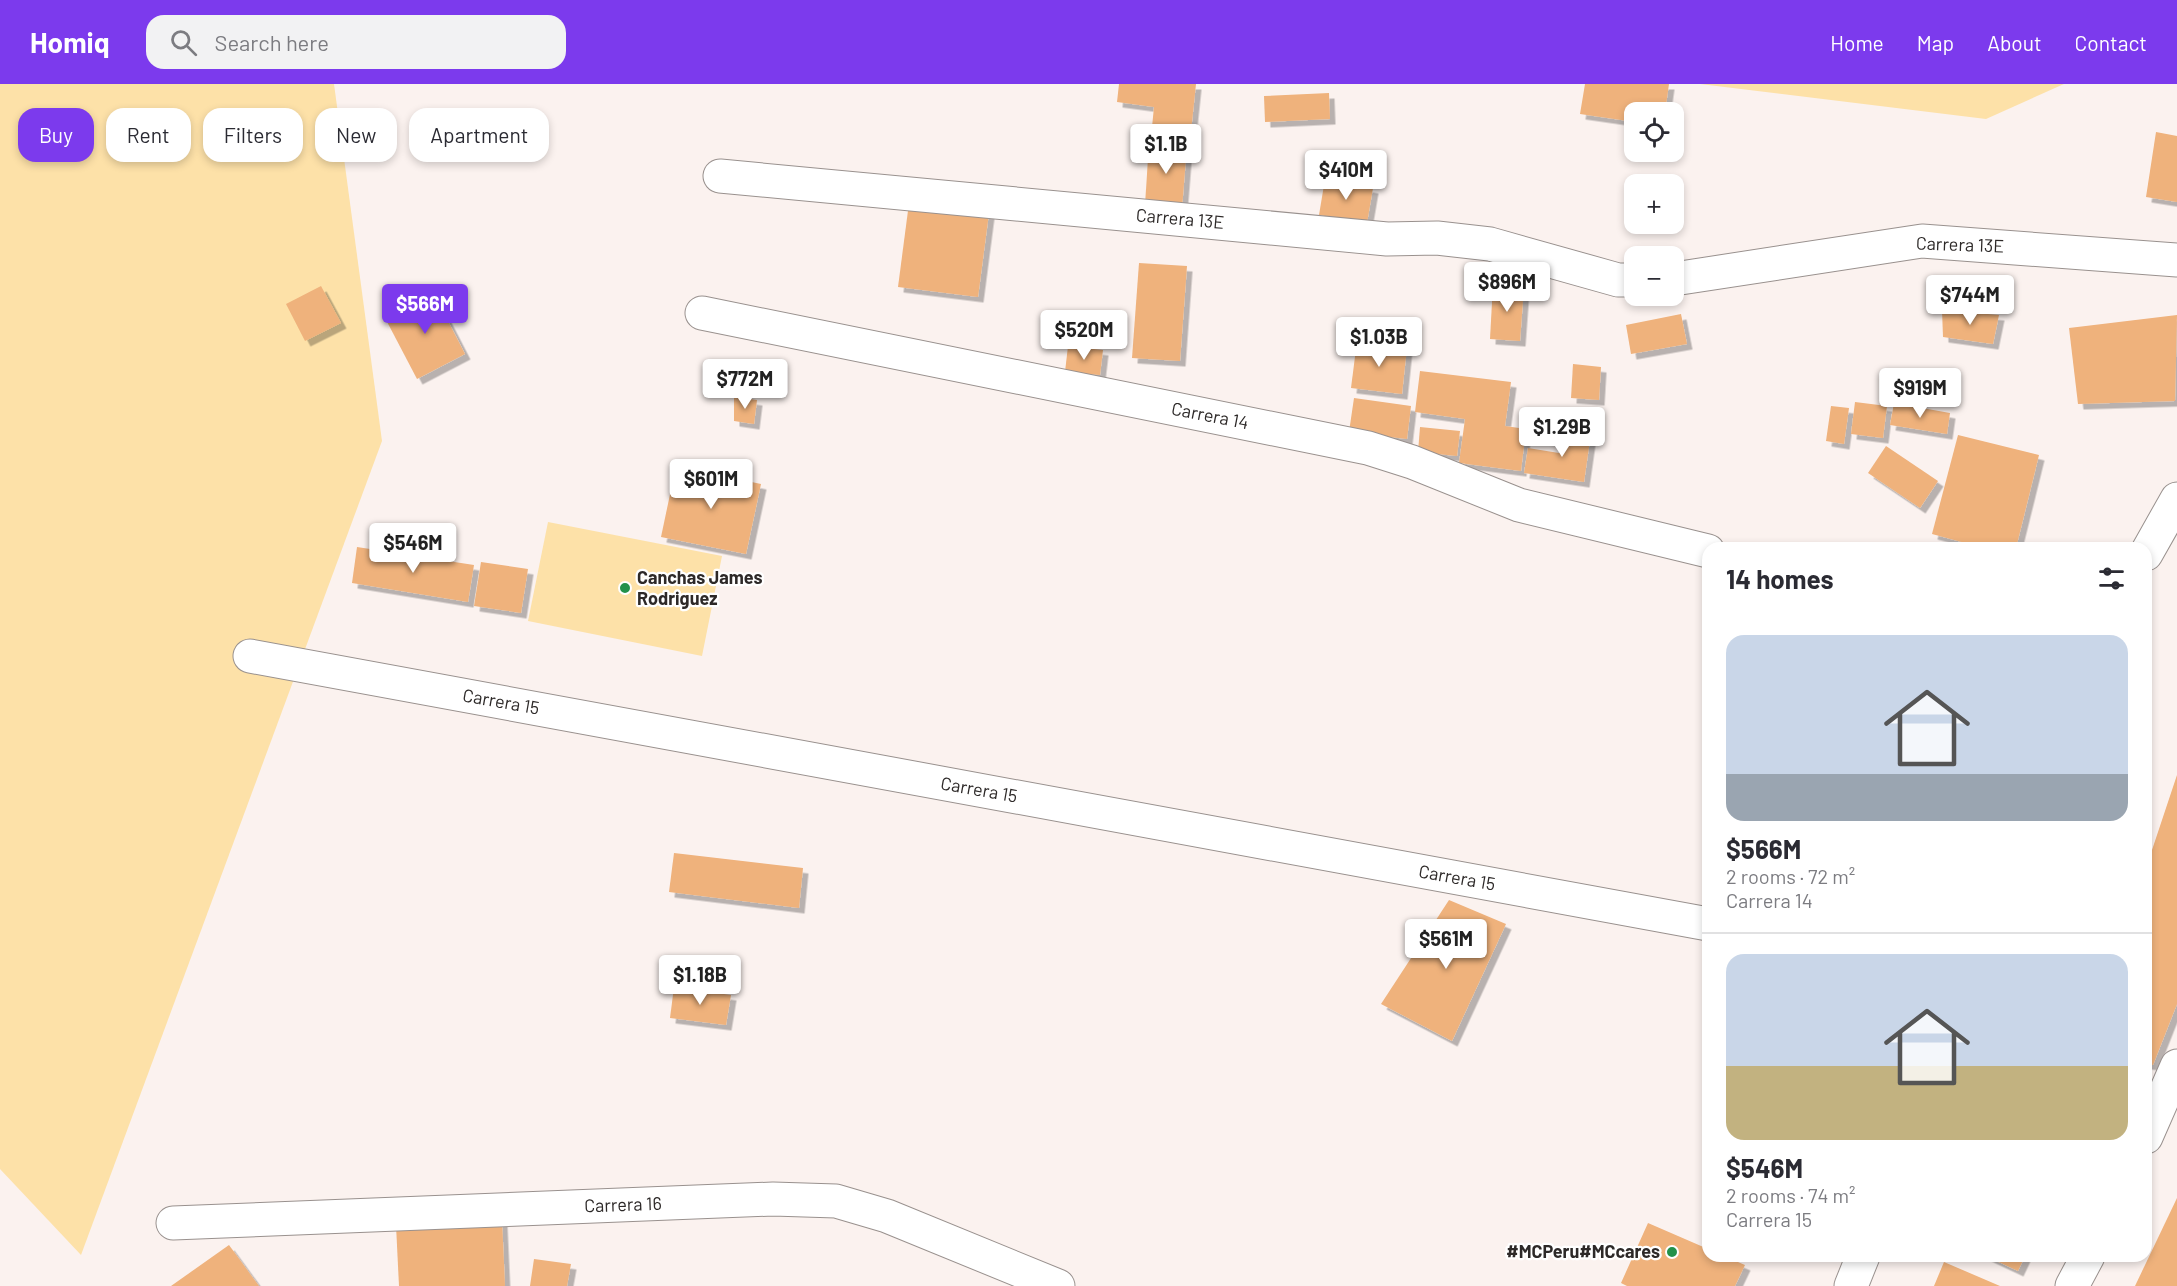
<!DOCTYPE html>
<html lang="en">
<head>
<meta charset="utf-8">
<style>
	:root { --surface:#fff; --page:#f2f2f3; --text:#2b2b33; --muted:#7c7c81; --line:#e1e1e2; --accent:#7c3aed }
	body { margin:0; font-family:Barlow,sans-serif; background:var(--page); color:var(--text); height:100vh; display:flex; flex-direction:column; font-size:22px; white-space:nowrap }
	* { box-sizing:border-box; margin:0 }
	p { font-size:20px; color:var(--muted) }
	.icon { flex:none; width:33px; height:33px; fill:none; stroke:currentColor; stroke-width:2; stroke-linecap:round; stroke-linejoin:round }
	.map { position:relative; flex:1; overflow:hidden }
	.side { position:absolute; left:1702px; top:458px; width:450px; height:720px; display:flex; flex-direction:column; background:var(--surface); border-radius:18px; box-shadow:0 3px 9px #0003 }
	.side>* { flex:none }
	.top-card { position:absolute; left:18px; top:24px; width:570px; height:54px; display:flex; gap:12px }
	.fabs { position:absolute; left:1624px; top:18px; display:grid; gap:12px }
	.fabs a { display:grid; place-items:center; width:60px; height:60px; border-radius:12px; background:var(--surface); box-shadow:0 3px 9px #0003; font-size:30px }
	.price { position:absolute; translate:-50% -51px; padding:0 14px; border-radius:6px; background:#fff; color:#222; font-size:20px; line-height:39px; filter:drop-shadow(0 2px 3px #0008) }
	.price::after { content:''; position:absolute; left:50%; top:36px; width:18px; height:14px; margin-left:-9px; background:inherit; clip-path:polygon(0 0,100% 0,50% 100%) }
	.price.active { background:var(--accent); color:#fff }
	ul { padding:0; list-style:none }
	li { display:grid; align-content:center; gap:12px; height:318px; padding:0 24px }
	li+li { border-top:2px solid var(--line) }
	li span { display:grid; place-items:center; height:186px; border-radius:18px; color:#555 }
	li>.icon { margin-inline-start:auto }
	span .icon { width:108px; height:108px; fill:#fffc; stroke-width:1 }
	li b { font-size:26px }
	h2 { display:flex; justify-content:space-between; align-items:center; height:72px; padding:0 24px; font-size:26px }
	.tag { padding:0 21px; border-radius:18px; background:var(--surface); box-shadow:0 3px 9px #0003; font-size:21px; line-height:54px }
	.tag.active { background:var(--accent); color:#fff }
	header { display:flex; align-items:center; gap:36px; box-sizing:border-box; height:84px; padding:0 30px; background:var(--accent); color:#fff }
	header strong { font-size:28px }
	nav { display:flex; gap:33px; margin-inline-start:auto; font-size:21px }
	.search { width:420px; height:54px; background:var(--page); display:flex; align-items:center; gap:15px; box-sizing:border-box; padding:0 21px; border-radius:18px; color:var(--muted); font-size:22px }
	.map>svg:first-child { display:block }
</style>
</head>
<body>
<header>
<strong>Homiq</strong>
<div class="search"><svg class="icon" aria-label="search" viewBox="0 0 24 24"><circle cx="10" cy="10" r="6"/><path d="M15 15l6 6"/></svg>Search here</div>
<nav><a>Home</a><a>Map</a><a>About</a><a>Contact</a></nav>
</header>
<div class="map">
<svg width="2177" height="1202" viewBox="0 0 2177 1202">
	<defs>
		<filter id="shadow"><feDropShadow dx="5.5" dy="5.5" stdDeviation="0" flood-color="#0004"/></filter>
	</defs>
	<rect width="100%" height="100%" fill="#fbf2ef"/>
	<!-- green -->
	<g fill="#fde1a8">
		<polygon points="0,0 334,0 382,357 81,1171 0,1085"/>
		<polygon points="1700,0 2064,0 1986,35"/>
		<polygon points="548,438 722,472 702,572 528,537"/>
	</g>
	<!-- building -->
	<g fill="#efb27c" filter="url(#shadow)">
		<polygon points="1119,0 1196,0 1190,57 1151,53 1154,23 1117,18"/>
		<polygon points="1585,0 1669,0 1665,28 1635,28 1635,38 1580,30"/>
		<polygon points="1329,9 1330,35 1265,38 1264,12"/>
		<polygon points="2156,48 2177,52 2177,118 2146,113"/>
		<polygon points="1149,59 1187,62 1182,124 1145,121"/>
		<polygon points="1325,95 1373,104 1367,139 1319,131"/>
		<polygon points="909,119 989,129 978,213 898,203"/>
		<polygon points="1139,179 1187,182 1180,277 1132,274"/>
		<polygon points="1493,200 1524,203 1520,257 1490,255"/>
		<polygon points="321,202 341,239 305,257 286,220"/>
		<polygon points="433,208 465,270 417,295 384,232"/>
		<polygon points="1942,226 1999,231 1993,260 1943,253"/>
		<polygon points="1681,230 1687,260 1631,270 1626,241"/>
		<polygon points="2177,231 2175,317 2078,320 2069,244"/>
		<polygon points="1357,257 1407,263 1402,310 1351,304"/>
		<polygon points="1068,262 1103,266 1100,291 1065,288"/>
		<polygon points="1573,280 1601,283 1599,316 1571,314"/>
		<polygon points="1420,287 1511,298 1505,342 1526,345 1521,387 1459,379 1465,335 1415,328"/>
		<polygon points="734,313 757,316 754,340 734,337"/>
		<polygon points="1354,314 1411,322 1407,355 1349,348"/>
		<polygon points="1855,318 1887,322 1883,354 1851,350"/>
		<polygon points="1894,319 1950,329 1947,350 1890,341"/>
		<polygon points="1831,322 1849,324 1844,360 1826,357"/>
		<polygon points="1420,343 1460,347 1457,372 1418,368"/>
		<polygon points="1563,345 1591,349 1584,398 1524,389 1528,364 1559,369"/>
		<polygon points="1958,351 2039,371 2016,464 1984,464 1932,450"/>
		<polygon points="1886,362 1938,397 1920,424 1868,389"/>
		<polygon points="676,382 761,400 746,470 661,453"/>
		<polygon points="357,463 474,481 468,518 352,499"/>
		<polygon points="481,478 528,485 521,529 474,522"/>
		<polygon points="2177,691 2177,920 2153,981 2146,980 2146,784"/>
		<polygon points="674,769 803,784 799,824 669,808"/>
		<polygon points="1449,816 1506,840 1452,957 1381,920"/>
		<polygon points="674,903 731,911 726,941 670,934"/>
		<polygon points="2177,1114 2177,1202 2135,1202"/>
		<polygon points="502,1136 505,1202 399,1202 396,1141"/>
		<polygon points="1648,1139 1708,1165 1708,1172 1724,1172 1745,1181 1735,1202 1627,1202 1621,1199"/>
		<polygon points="229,1161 259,1202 171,1202"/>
		<polygon points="1986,1172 2025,1172 2018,1187"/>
		<polygon points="534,1175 571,1180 567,1202 530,1202"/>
		<polygon points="1944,1178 2000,1202 1934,1202"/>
	</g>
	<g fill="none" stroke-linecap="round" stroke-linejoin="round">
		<!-- minor casing -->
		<g stroke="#99918e" stroke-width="35">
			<g id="minor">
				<polyline points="720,92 1387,155 1437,154 1490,160 1618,196 1635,196"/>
				<polyline points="1674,195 1922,157 2177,176"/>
				<polyline points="702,229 1368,364 1412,378 1519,421 1708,467"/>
				<polyline points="250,572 1708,840"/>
				<polyline points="2146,1053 2177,982"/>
				<polyline points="173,1139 773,1115 836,1117 887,1132 1058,1202"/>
				<polyline points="2072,1202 2088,1172"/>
			</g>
		</g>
		<!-- tertiary casing -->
		<g stroke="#99918e" stroke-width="35">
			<g id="tertiary">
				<polyline points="2146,470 2177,415"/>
				<polyline points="1851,1202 1863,1172"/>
			</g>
		</g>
		<!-- minor -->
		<use href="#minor" stroke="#fff" stroke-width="33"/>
		<!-- tertiary -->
		<use href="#tertiary" stroke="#fff" stroke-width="33"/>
	</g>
	<!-- markers -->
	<g fill="#22914a" stroke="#fff" stroke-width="2">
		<circle cx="625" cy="504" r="6"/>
		<circle cx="1672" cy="1168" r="6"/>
	</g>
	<g text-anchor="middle" stroke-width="4.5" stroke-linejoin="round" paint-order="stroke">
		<!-- street labels -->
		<g font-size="18" fill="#2d2928" stroke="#fff">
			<text transform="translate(1180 135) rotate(5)" y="6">Carrera 13E</text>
			<text transform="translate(1960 161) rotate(2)" y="6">Carrera 13E</text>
			<text transform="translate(1210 332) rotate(11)" y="6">Carrera 14</text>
			<text transform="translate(501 618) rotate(10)" y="6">Carrera 15</text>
			<text transform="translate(979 706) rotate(10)" y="6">Carrera 15</text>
			<text transform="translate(1457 794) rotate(10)" y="6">Carrera 15</text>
			<text transform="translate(623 1121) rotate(-2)" y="6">Carrera 16</text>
		</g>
		<!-- poi labels -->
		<g font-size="18" font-weight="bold" fill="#2d2928" stroke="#fff" text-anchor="start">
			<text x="637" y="500">Canchas James<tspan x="637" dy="21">Rodriguez</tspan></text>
			<text x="1660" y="1174" text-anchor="end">#MCPeru#MCcares</text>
		</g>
	</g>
</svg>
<div class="fabs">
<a><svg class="icon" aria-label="locate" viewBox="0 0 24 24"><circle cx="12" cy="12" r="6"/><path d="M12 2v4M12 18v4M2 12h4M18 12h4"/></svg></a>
<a>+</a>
<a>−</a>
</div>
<b class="price" style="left:1166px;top:91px">$1.1B</b>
<b class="price" style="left:1346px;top:117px">$410M</b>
<b class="price" style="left:1507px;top:229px">$896M</b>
<b class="price" style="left:1970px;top:242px">$744M</b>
<b class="price active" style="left:425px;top:251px">$566M</b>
<b class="price" style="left:1084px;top:277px">$520M</b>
<b class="price" style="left:1379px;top:284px">$1.03B</b>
<b class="price" style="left:745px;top:326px">$772M</b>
<b class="price" style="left:1920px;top:335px">$919M</b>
<b class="price" style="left:1562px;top:374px">$1.29B</b>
<b class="price" style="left:711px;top:426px">$601M</b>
<b class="price" style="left:413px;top:490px">$546M</b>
<b class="price" style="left:1446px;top:886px">$561M</b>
<b class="price" style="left:700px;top:922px">$1.18B</b>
<div class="top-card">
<a class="tag active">Buy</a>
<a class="tag">Rent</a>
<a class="tag">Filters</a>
<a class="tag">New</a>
<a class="tag">Apartment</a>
</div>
<section class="side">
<h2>14 homes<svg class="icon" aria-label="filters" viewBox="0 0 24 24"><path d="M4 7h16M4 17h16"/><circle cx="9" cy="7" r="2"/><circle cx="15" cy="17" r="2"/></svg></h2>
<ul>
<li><span style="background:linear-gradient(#c9d6e8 75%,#9aa5b1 0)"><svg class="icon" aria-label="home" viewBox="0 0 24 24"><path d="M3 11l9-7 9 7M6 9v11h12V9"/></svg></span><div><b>$566M</b><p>2 rooms · 72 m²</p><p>Carrera 14</p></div></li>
<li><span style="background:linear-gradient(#c9d6e8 60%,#c2b280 0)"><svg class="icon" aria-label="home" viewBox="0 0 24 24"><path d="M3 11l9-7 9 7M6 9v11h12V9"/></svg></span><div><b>$546M</b><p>2 rooms · 74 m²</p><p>Carrera 15</p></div></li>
</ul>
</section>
</div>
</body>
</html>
